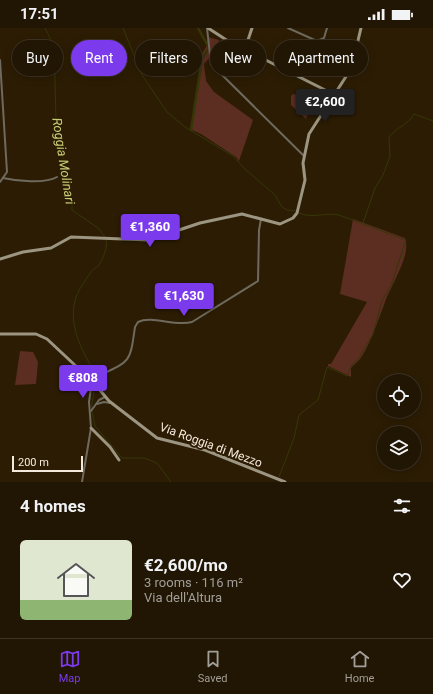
<!DOCTYPE html>
<html lang="en">
<head>
<meta charset="utf-8">
<style>
	:root { --surface:#211503; --page:#291e0d; --text:#f1f3f6; --muted:#a29f9a; --line:#3e3425; --accent:#7c3aed }
	body { margin:0; font-family:Roboto,sans-serif; background:var(--page); color:var(--text); height:100vh; display:flex; flex-direction:column; font-size:15px; white-space:nowrap }
	* { box-sizing:border-box; margin:0 }
	p { font-size:13px; color:var(--muted) }
	.icon { flex:none; width:22px; height:22px; fill:none; stroke:currentColor; stroke-width:2; stroke-linecap:round; stroke-linejoin:round }
	.map { position:relative; height:454px; overflow:hidden }
	.panel { display:flex; flex-direction:column; background:var(--surface); flex:1 }
	.panel>* { flex:none }
	.banner { position:absolute; left:12px; top:12px; width:409px; height:36px; display:flex; gap:8px }
	.buttons { position:absolute; left:377px; top:346px; display:grid; gap:8px }
	.buttons a { display:grid; place-items:center; width:44px; height:44px; border-radius:50%; background:var(--surface); box-shadow:0 2px 10px #0003,0 0 0 1px var(--line); font-size:20px }
	.scale { position:absolute; left:12px; bottom:10px; width:71px; box-sizing:border-box; padding-left:4px; border:2px solid #f4e9db; border-top:0; font-size:11px; line-height:14px; white-space:nowrap; color:#f4e9db; -webkit-text-stroke:3px #2c1c04; paint-order:stroke }
	.price { position:absolute; translate:-50% -34px; padding:0 9px; border-radius:4px; background:var(--accent); color:#fff; font-size:13px; line-height:26px; filter:drop-shadow(0 1px 2px #0008) }
	.price::after { content:''; position:absolute; left:50%; top:24px; width:12px; height:9px; margin-left:-6px; background:inherit; clip-path:polygon(0 0,100% 0,50% 100%) }
	.price.selected { background:#222; color:#fff }
	ul { padding:0; list-style:none }
	li { display:flex; align-items:center; gap:12px; height:100px; padding:0 20px }
	li+li { border-top:1px solid var(--line) }
	li span { display:grid; place-items:center; flex:none; width:112px; height:80px; border-radius:6px; color:#555 }
	li>.icon { margin-inline-start:auto }
	span .icon { width:48px; height:48px; fill:#fffc; stroke-width:1 }
	li b { font-size:17px }
	h2 { display:flex; justify-content:space-between; align-items:center; height:48px; padding:0 20px; font-size:17px }
	.tag { padding:0 14px; border-radius:18px; background:var(--surface); box-shadow:0 2px 10px #0003,0 0 0 1px var(--line); font-size:14px; line-height:36px }
	.tag.selected { background:var(--accent); color:#fff }
	.status { display:flex; justify-content:space-between; align-items:center; height:28px; padding:0 20px; background:var(--surface); direction:ltr }
	.status svg { height:11px; fill:currentColor }
	.menu { display:flex; justify-content:space-around; align-items:center; height:56px; border-top:1px solid var(--line); background:var(--surface); font-size:11px; color:var(--muted) }
	.menu a { display:grid; justify-items:center; gap:2px }
	.menu .selected { color:var(--accent) }
	.map>svg:first-child { display:block }
</style>
</head>
<body>
<div class="status"><b>17:51</b><svg viewBox="0 0 49 12"><path d="M0 12V9h3v3zM5 12V6h3v6zM10 12V3h3v9zM15 12V0h3v12zM26 1h20v11H26zM47 4h2v5h-2z"/></svg></div>
<div class="map">
<svg width="433" height="454" viewBox="0 0 433 454">
	<rect width="100%" height="100%" fill="#2c1c04"/>
	<!-- green -->
	<g fill="#5c2d21">
		<polygon points="208,9 219,12 211,28 204,36 206,53 214,64 253,92 239,133 236,129 201,106 190,101 195,81 200,36 198,32 206,19"/>
		<polygon points="293,66 311,70 313,72 306,91 291,77 291,68"/>
		<path d="M 353,191 L 405,210 C 412,228 389,259 384,277 C 377,294 372,312 362,328 C 359,333 354,336 351,340 L 351,349 L 328,338 L 328,336 L 331,336 L 367,274 L 340,266 Z"/>
		<polygon points="20,323 33,324 38,334 36,356 15,357"/>
	</g>
	<g fill="none" stroke-linecap="round" stroke-linejoin="round">
		<!-- stream -->
		<g stroke="#353707" stroke-width="1">
			<polyline points="45,0 54,18 56,91 64,135 72,166 72,182 98,200 105,209"/>
			<polyline points="123,0 142,47 167,84 185,99 233,128 245,141 275,167 282,179 287,182 296,183"/>
			<path d="M 363,195 L 375,160 L 383,147 L 390,128 L 389,109 C 397,99 408,97 414,86 L 433,93"/>
			<path d="M 95,355 L 97,348 C 84,327 68,299 75,273 C 77,263 85,253 91,244 C 93,241 96,240 98,238 C 103,232 108,219 106,212"/>
			<polyline points="91,381 95,358"/>
			<polyline points="92,384 95,398 122,430 144,430 157,435 171,454"/>
			<path d="M 279,449 L 294,410 L 299,387 L 318,372 L 327,339 L 347,348 L 352,337 L 359,330 L 373,306 L 382,273 L 392,255 L 406,212 L 339,187 C 325,184 313,191 299,185"/>
		</g>
		<!-- canal -->
		<polyline stroke="#353707" stroke-width="2.5" points="191,102 202,31 209,20 198,0"/>
		<!-- street -->
		<g stroke="#6e6a5d" stroke-width="2">
			<polyline points="207,0 211,36 304,128"/>
			<polyline points="288,0 317,13 324,10 327,0"/>
			<polyline points="0,32 7,144 0,154"/>
			<path d="M 3,150 C 16,153 45,156 57,149"/>
			<path d="M 96,357 L 100,347 C 131,333 130,334 135,299 L 138,294 C 152,287 175,299 192,294 L 258,253 L 259,202 L 261,191"/>
			<polyline points="97,376 104,374 110,375"/>
			<polyline points="91,383 99,372 105,369"/>
			<polyline points="82,454 91,400 89,374 91,360"/>
		</g>
		<!-- secondary -->
		<g stroke="#9b9581" stroke-width="3">
			<polyline points="208,0 228,13 335,67"/>
			<polyline points="245,21 252,0"/>
			<polyline points="0,231 23,224 51,220 71,209 149,212 200,195 242,186 280,196 293,190 297,185 305,152 303,135 309,106 347,47 356,21 361,0"/>
			<polyline points="0,306 36,306 47,311 94,355 109,373 157,410 205,422 285,454"/>
			<polyline points="91,400 110,419 119,432"/>
		</g>
	</g>
	<g text-anchor="middle" stroke-width="4" stroke-linejoin="round" paint-order="stroke">
		<!-- street labels -->
		<g font-size="12" fill="#f4e9db" stroke="#2c1c04">
			<text transform="translate(211 417) rotate(20)" y="4">Via Roggia di Mezzo</text>
		</g>
		<!-- water labels -->
		<g font-size="13" font-style="italic" fill="#c7cd75" stroke="#2c1c04">
			<text transform="translate(64 133) rotate(81)" y="5">Roggia Molinari</text>
		</g>
	</g>
</svg>
<div class="buttons">
<a><svg class="icon" aria-label="locate" viewBox="0 0 24 24"><circle cx="12" cy="12" r="6"/><path d="M12 2v4M12 18v4M2 12h4M18 12h4"/></svg></a>
<a><svg class="icon" aria-label="layers" viewBox="0 0 24 24"><path d="M12 4l9 5-9 5-9-5zM3 14l9 5 9-5"/></svg></a>
</div>
<div class="scale">200 m</div>
<b class="price selected" style="left:325px;top:95px">€2,600</b>
<b class="price" style="left:150px;top:220px">€1,360</b>
<b class="price" style="left:184px;top:289px">€1,630</b>
<b class="price" style="left:83px;top:371px">€808</b>
<div class="banner">
<a class="tag">Buy</a>
<a class="tag selected">Rent</a>
<a class="tag">Filters</a>
<a class="tag">New</a>
<a class="tag">Apartment</a>
</div>
</div>
<section class="panel">
<h2>4 homes<svg class="icon" aria-label="filters" viewBox="0 0 24 24"><path d="M4 7h16M4 17h16"/><circle cx="9" cy="7" r="2"/><circle cx="15" cy="17" r="2"/></svg></h2>
<ul>
<li><span style="background:linear-gradient(#dfe7d0 75%,#8fb573 0)"><svg class="icon" aria-label="home" viewBox="0 0 24 24"><path d="M3 11l9-7 9 7M6 9v11h12V9"/></svg></span><div><b>€2,600/mo</b><p>3 rooms · 116 m²</p><p>Via dell'Altura</p></div><svg class="icon" aria-label="heart" viewBox="0 0 24 24"><path d="M12 20l-8-8c-3-5 5-10 8-4 3-6 11-1 8 4z"/></svg></li>
</ul>
</section>
<nav class="menu">
<a class="selected"><svg class="icon" aria-label="map" viewBox="0 0 24 24"><path d="M3 6l6-2 6 2 6-2v14l-6 2-6-2-6 2zM9 4v14M15 6v14"/></svg>Map</a>
<a><svg class="icon" aria-label="saved" viewBox="0 0 24 24"><path d="M7 4h10v16l-5-4-5 4z"/></svg>Saved</a>
<a><svg class="icon" aria-label="home" viewBox="0 0 24 24"><path d="M3 11l9-7 9 7M6 9v11h12V9"/></svg>Home</a>
</nav>
</body>
</html>
